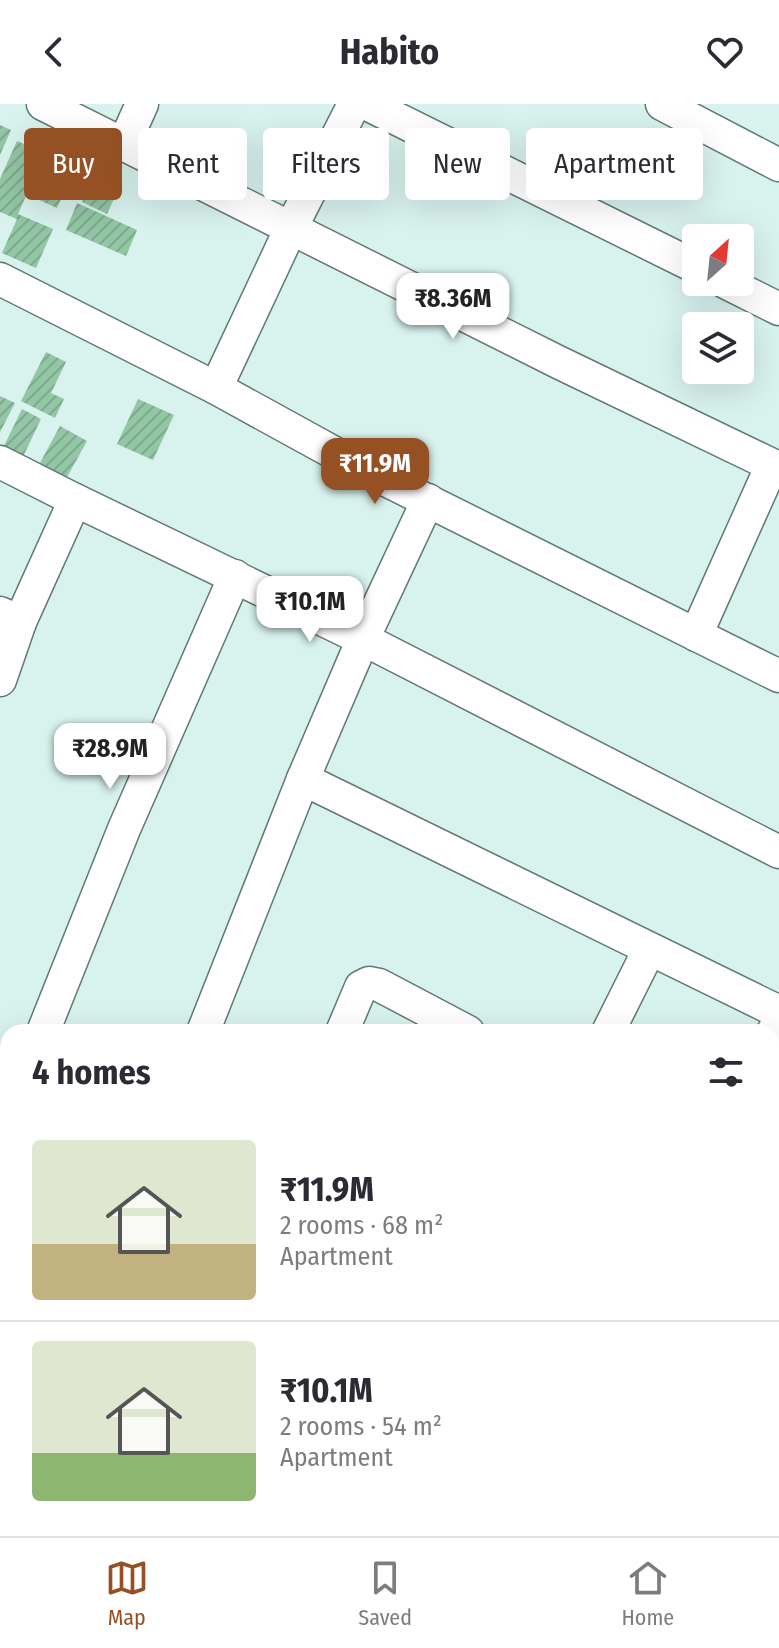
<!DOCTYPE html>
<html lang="en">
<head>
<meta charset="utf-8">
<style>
	:root { --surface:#fff; --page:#f7f7f7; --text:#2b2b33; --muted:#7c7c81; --line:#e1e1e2; --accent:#955124 }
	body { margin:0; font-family:"Fira Sans Condensed",sans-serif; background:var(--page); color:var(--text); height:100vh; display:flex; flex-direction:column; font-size:30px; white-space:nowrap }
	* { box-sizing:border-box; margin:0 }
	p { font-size:26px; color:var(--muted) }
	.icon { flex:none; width:44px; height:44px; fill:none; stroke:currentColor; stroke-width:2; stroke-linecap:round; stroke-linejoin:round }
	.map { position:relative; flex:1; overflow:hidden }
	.sheet { position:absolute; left:0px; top:920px; width:780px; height:512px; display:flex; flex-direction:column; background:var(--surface); border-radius:24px 24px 0 0; box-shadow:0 8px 32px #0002 }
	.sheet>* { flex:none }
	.hud { position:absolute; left:24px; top:24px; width:732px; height:72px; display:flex; gap:16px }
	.needle { width:52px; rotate:27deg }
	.fabs { position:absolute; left:682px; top:120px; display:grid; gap:16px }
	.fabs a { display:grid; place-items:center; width:72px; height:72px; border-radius:8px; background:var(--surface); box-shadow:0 8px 32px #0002; font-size:40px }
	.price { position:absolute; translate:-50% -68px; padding:0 18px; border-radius:16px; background:#fff; color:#222; font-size:26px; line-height:52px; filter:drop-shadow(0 2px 4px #0008) }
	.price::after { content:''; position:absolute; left:50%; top:48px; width:24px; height:18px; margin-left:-12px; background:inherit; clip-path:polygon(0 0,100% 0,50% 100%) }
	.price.active { background:var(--accent); color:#fff }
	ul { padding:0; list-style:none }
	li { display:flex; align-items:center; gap:24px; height:200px; padding:0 32px }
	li+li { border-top:2px solid var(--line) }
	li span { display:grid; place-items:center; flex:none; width:224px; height:160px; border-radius:8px; color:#555 }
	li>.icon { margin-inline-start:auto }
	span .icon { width:96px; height:96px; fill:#fffc; stroke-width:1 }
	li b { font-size:34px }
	h2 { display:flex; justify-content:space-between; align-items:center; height:96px; padding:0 32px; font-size:34px }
	.chip { padding:0 28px; border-radius:8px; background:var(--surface); box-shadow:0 8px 32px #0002; font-size:28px; line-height:72px }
	.chip.active { background:var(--accent); color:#fff }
	header { display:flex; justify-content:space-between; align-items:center; height:104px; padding:0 32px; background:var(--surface); font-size:36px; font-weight:700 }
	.tab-bar { display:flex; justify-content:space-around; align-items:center; height:112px; border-top:2px solid var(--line); background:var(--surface); font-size:22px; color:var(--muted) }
	.tab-bar a { display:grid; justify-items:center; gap:4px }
	.tab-bar .active { color:var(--accent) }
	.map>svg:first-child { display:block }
</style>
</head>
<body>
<header><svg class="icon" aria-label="back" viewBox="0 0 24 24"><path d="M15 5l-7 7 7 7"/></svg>Habito<svg class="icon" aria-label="heart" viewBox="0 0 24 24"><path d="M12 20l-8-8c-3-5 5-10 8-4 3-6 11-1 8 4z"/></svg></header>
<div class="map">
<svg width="779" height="1432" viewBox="0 0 779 1432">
	<defs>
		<pattern id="building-hatch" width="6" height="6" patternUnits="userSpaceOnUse" patternTransform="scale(2)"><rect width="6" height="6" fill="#92c6a4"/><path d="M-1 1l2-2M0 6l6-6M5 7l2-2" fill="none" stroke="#7daa8d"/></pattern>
	</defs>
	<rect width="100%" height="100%" fill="#d8f2ed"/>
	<!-- building -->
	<g fill="url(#building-hatch)">
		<polygon points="0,21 11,26 0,51"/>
		<polygon points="17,37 45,49 18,110 53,125 36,164 2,149 17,115 0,108 0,75"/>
		<polygon points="46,51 75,64 57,104 28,91"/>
		<polygon points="92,77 117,88 107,110 82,98"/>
		<polygon points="77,99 137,126 126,152 66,126"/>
		<polygon points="46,248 66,258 51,289 64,295 55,314 21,297"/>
		<polygon points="0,292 15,299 0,328"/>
		<polygon points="138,295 174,311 153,356 117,340"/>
		<polygon points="22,305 41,315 18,363 0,350"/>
		<polygon points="60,322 87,337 61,384 34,370"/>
	</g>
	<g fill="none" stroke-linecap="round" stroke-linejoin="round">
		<!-- minor casing -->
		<g stroke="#617974" stroke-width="35">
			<g id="minor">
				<polyline points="43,0 558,258 772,361 696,531"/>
				<polyline points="367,0 696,163"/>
				<polyline points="662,0 779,61"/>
				<polyline points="124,40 142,0"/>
				<polyline points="0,175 216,284 358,362 779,572"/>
				<polyline points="725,178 779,205"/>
				<polyline points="216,284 291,124 354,0"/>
				<polyline points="0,358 75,396"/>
				<polyline points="428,396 363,535 779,748"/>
				<polyline points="0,509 20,518 75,396 363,535 303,675 203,928"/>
				<polyline points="0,576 20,518"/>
				<polyline points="303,675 773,905 778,911 778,919 772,930"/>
				<polyline points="43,928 124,725 235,472"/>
				<polyline points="342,928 361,883 369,879 379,881 468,928"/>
				<polyline points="608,928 649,846"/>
				<polyline points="0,1021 8,1004"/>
				<polyline points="772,1237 779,1224"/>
				<polyline points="0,1278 8,1282"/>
				<polyline points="274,1424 289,1432"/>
				<polyline points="661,1424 674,1432"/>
				<polyline points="131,1432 135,1424"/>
				<polyline points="342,1432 347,1424"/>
			</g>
		</g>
		<!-- minor -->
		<use href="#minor" stroke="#fff" stroke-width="32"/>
	</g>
</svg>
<div class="fabs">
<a><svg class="needle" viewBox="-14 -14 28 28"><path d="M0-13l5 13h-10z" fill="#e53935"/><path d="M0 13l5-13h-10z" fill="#7c7c81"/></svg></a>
<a><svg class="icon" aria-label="layers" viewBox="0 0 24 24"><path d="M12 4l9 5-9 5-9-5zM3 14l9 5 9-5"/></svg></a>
</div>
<b class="price" style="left:453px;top:237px">₹8.36M</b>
<b class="price active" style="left:375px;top:402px">₹11.9M</b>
<b class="price" style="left:310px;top:540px">₹10.1M</b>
<b class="price" style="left:110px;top:687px">₹28.9M</b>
<div class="hud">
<a class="chip active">Buy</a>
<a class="chip">Rent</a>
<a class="chip">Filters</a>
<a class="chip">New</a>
<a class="chip">Apartment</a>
</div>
<section class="sheet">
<h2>4 homes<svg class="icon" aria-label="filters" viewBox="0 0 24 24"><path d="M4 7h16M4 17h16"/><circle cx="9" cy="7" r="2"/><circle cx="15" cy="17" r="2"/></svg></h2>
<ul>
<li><span style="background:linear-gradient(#dfe7d0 65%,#c2b280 0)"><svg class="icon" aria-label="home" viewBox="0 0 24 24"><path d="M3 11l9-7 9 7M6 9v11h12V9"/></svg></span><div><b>₹11.9M</b><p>2 rooms · 68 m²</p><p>Apartment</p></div></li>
<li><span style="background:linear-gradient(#dfe7d0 70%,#8fb573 0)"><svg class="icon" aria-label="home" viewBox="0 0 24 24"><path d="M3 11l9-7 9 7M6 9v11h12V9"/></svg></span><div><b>₹10.1M</b><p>2 rooms · 54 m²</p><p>Apartment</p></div></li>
</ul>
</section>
</div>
<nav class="tab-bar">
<a class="active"><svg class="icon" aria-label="map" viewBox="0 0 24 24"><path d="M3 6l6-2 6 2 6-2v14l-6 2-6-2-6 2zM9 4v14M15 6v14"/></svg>Map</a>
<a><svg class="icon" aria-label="saved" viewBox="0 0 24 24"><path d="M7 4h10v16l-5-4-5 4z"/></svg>Saved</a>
<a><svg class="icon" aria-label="home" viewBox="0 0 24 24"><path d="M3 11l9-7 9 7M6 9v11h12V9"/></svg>Home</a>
</nav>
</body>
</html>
